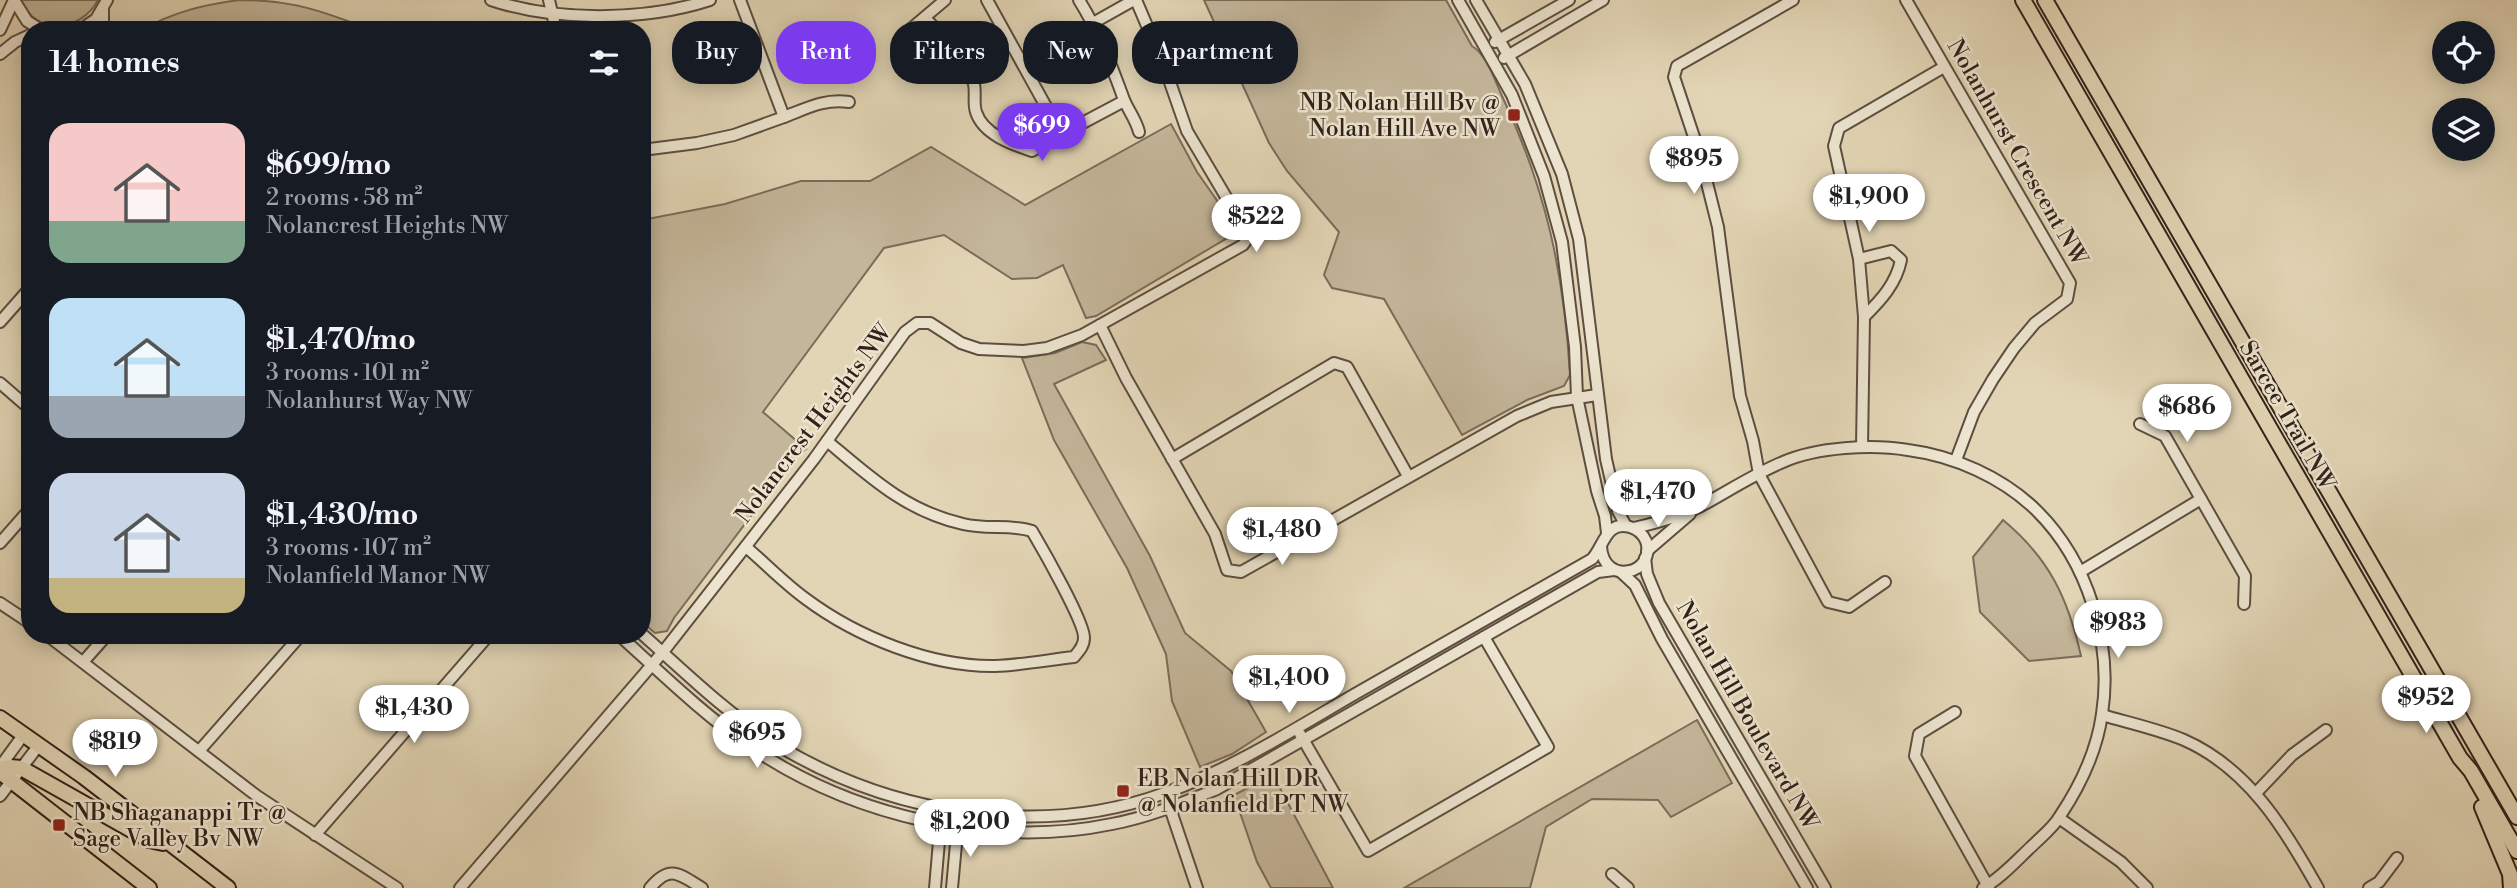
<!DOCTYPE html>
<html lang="en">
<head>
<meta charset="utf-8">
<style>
	:root { --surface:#171b24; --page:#242831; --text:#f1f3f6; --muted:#9ea1a6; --accent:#7c3aed }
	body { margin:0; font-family:"Libre Bodoni",serif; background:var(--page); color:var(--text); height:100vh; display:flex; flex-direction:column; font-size:26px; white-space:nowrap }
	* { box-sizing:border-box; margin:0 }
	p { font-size:23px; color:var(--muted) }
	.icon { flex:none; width:38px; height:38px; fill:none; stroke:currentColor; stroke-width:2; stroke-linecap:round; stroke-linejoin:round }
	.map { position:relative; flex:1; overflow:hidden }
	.sheet { position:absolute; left:21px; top:21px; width:630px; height:623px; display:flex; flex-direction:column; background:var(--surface); border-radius:28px; box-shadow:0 4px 18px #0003 }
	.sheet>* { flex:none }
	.top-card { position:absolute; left:672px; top:21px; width:665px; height:63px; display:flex; gap:14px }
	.buttons { position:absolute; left:2432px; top:21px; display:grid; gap:14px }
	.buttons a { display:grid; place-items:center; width:63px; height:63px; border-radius:50%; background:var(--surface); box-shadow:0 4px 18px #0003; font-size:35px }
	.price { position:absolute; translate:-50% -60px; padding:0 16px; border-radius:24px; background:#fff; color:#222; font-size:23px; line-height:46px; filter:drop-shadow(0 2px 4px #0008) }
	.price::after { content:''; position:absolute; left:50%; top:42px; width:21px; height:16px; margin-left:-10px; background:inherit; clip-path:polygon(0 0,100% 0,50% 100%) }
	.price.on { background:var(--accent); color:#fff }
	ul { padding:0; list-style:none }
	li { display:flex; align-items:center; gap:21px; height:175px; padding:0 28px }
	li span { display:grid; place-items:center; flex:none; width:196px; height:140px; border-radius:21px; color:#555 }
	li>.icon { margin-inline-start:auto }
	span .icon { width:84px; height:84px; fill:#fffc; stroke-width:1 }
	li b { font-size:30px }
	h2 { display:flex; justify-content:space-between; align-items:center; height:84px; padding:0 28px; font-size:30px }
	.chip { padding:0 24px; border-radius:28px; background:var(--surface); box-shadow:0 4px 18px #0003; font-size:24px; line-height:63px }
	.chip.on { background:var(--accent); color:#fff }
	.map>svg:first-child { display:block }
</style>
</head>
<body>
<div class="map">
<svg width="2517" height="888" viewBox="0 0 2517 888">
	<rect width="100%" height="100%" fill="#e2d5b5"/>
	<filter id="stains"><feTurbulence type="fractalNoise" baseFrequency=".00286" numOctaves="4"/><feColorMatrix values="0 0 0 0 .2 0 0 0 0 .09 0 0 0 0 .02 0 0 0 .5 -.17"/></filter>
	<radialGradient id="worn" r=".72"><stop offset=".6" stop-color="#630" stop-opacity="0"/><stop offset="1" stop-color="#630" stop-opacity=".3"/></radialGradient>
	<!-- green -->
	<g fill="#c4b69a" stroke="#7a6c5a" stroke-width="2">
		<path d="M 21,0 L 98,0 C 81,32 36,37 21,0 Z"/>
		<path d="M 239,0 C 293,0 322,11 372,30 L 141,30 C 174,12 202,5 239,0 Z"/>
		<path d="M 1204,0 L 1446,0 L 1472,46 C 1487,55 1495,81 1502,96 C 1546,189 1564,273 1570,375 L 1564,386 L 1527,400 L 1462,435 L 1384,299 L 1332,288 L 1324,275 L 1339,232 L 1287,171 L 1269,143 Z"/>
		<polygon points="1171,124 1197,172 1230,219 1234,234 1096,316 1086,318 1063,265 1037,278 1012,279 944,235 884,248 763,412 806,449 797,455 674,618 667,631 655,633 642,622 642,220 725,204 801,181 870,181 931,147 1025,205"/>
		<polygon points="1082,342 1096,345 1106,360 1054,384 1150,556 1185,633 1231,671 1266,732 1232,754 1200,767 1172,701 1166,654 1127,568 1054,440 1022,358 1055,353"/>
		<path d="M 2003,520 C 2049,558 2068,598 2081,656 L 2029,661 L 1980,612 L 1973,557 Z"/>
		<polygon points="1697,720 1732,783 1671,817 1658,800 1592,799 1546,827 1530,888 1404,888"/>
		<polygon points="1273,775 1333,888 1271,888 1257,862 1234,795"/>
	</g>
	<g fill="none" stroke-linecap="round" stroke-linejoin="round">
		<!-- minor casing -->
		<g stroke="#5d4e40" stroke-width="14">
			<g id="minor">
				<polyline points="14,0 27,21 41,30"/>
				<path d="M 491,0 C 556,22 645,21 710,0"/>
				<polyline points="549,0 556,30"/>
				<path d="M 1079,0 C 1099,32 1110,62 1123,97 C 1127,109 1136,119 1139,132"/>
				<polyline points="1458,0 1512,95 1544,176 1562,242 1575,347 1577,397 1597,491 1605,516 1607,533"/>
				<polyline points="1476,0 1525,84 1562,174 1579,239 1606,459 1618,511 1626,526"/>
				<polyline points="1793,0 1677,66 1674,77 1700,155 1718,227 1740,396 1753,441 1759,474 1828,602 1849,607 1885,582"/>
				<polyline points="1906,0 2070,283 2067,299 2035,323 2014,348 1993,379 1974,412 1956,460"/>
				<path d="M 925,18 C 943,36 967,59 974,84 C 976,93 973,103 976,112 C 983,134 1011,144 1032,151 L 1058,136 L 1059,130 L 987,0"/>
				<polyline points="1093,23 1134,0"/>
				<polyline points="0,30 14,0"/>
				<polyline points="80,30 96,19 107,0"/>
				<polyline points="103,30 103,9"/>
				<polyline points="906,33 945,0"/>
				<polyline points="1495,42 1569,0"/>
				<polyline points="0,54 15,42 30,35"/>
				<polyline points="1504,58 1603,0"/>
				<path d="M 784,117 C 805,109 825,98 849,102"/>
				<polyline points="1058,136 1124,101"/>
				<polyline points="642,150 697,143 734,135 784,117 740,0"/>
				<path d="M 1859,259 L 1891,251 L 1901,260 C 1896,284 1881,300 1864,317"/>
				<polyline points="0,322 30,288"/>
				<polyline points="1100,325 1126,378 1215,534 1227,570 1241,572 1517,416 1551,402 1597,395"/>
				<polyline points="0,383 30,409"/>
				<polyline points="2140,424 2165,436 2245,576 2244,604"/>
				<polyline points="1862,447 1864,317 1859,259 1834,146 1839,128 1944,67"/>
				<polyline points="1172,459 1334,363 1347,367 1408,476"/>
				<path d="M 1634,528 C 1656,523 1678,517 1699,507 C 1727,492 1754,474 1783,462 C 1817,447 1872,444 1908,450 C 1954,456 2002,477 2036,510 C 2088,561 2113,643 2102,714 C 2097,750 2080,786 2060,816 C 2053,828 2041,837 2031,847 C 2016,861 2001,878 1983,888"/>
				<polyline points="0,543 30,509"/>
				<path d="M 746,547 C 766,564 785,584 806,599 C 857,637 931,667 995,666 C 1021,665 1048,660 1074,657 C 1079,651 1084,646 1084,638 C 1085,623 1042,548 1032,531 C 1010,524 987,530 963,524 C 906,511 871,478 827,441"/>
				<polyline points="1647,551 1690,514"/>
				<polyline points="1645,558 1647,574 1659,603 1825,888"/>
				<polyline points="1621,572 1635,585 1662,639 1807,888"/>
				<polyline points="2080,572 2201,499"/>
				<polyline points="0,603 30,623"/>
				<path d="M 642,634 C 686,673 728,715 779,746 C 892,814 1039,839 1165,793 C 1232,769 1293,730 1355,694 C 1434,649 1513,604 1592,559 C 1604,546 1606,520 1630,527 C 1637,529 1643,534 1646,541 C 1657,574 1603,587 1601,546"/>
				<polyline points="47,635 257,796 397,888"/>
				<path d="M 619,635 C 662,674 704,715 752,748 C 853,816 991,849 1112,824 C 1149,817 1182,803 1217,789 L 1598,572 L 1614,570"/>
				<polyline points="83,662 107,635"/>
				<polyline points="1955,712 1919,734 1915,756 1989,888"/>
				<path d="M 2102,715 C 2129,723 2158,729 2184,740 C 2248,768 2285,829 2318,888"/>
				<polyline points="1300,734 1368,851 1548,747 1484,637"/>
				<polyline points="200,750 301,635"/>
				<polyline points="0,767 24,734"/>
				<polyline points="2256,793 2292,755 2326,730"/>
				<polyline points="0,796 39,745"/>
				<polyline points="1168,802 1197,888"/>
				<polyline points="2059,818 2121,862 2147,888"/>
				<polyline points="315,835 489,635"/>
				<polyline points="1612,874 1628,888"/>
				<polyline points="460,888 663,652 814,459 905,332 917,323 930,323 961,343 979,349 1024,351 1047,348 1082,335 1243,245 1250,235 1245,220 1229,202 1187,131 1165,68 1136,0"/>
				<path d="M 650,888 C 670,864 679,874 702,888"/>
				<polyline points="935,888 941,818"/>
				<polyline points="952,888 959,811"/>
				<polyline points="2369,888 2379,882 2397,858"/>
			</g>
		</g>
		<!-- major casing -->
		<g stroke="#312119" stroke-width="18">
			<g id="major">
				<polyline points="2023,0 2460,758 2471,771 2517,851"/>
				<polyline points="2045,0 2517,817"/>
				<polyline points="0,718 84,777 228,888"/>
				<polyline points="0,769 10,767 21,768 149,840 163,843"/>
				<polyline points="0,772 149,888"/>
				<polyline points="2482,807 2510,874 2511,888"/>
			</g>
		</g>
		<!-- minor -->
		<use href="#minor" stroke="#ece4cf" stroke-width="10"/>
		<!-- major -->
		<use href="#major" stroke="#e2d5b5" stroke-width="14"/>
	</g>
	<!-- markers -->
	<g fill="#8f2418" stroke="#ece4cf" stroke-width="2.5">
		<rect x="1507" y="108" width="14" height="14" rx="3.5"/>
		<rect x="1116" y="784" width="14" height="14" rx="3.5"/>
		<rect x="52" y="818" width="14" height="14" rx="3.5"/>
	</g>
	<g text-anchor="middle" stroke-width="5" stroke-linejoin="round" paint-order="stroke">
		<!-- poi labels -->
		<g font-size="23" fill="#312119" stroke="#ece4cf" text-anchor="start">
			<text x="1500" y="110" text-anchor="end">NB Nolan Hill Bv @<tspan x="1500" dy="26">Nolan Hill Ave NW</tspan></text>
			<text x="1137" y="786">EB Nolan Hill DR<tspan x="1137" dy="26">@ Nolanfield PT NW</tspan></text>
			<text x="73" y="820">NB Shaganappi Tr @<tspan x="73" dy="26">Sage Valley Bv NW</tspan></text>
		</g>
		<!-- street labels -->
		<g font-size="23" fill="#312119" stroke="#ece4cf">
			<text transform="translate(2018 152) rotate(60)" y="8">Nolanhurst Crescent NW</text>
			<text transform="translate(2288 415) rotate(60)" y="8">Sarcee Trail NW</text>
			<text transform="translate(813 423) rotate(-53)" y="8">Nolancrest Heights NW</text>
			<text transform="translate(1748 715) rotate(60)" y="8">Nolan Hill Boulevard NW</text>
		</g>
	</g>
	<rect width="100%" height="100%" filter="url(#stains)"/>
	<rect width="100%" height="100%" fill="url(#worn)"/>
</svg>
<div class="buttons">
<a><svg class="icon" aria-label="locate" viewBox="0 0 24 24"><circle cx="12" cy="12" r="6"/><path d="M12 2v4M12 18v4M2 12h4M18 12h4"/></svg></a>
<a><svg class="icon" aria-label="layers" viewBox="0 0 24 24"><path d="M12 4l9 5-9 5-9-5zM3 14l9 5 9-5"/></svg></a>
</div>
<b class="price on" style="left:1042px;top:163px">$699</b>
<b class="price" style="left:1694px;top:196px">$895</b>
<b class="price" style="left:1869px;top:234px">$1,900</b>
<b class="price" style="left:1256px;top:254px">$522</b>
<b class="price" style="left:2187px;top:444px">$686</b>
<b class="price" style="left:1658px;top:529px">$1,470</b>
<b class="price" style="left:1282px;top:567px">$1,480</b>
<b class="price" style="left:2118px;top:660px">$983</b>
<b class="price" style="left:1289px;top:715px">$1,400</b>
<b class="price" style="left:2426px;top:735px">$952</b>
<b class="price" style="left:414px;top:745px">$1,430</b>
<b class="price" style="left:757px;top:770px">$695</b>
<b class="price" style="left:115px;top:779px">$819</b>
<b class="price" style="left:970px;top:859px">$1,200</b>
<div class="top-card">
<a class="chip">Buy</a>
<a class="chip on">Rent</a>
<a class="chip">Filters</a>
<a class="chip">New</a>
<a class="chip">Apartment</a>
</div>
<section class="sheet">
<h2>14 homes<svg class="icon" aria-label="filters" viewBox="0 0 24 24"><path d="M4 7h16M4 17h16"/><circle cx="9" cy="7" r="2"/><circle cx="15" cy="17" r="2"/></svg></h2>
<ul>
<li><span style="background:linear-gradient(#f6c9c9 70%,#7fa58c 0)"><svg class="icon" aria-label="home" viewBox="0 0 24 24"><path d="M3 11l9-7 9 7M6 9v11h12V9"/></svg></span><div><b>$699/mo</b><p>2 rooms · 58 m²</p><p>Nolancrest Heights NW</p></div></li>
<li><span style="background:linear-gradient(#bfe0f5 70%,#9aa5b1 0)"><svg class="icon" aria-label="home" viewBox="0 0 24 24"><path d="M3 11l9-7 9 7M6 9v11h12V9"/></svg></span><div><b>$1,470/mo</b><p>3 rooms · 101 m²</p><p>Nolanhurst Way NW</p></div></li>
<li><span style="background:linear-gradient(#c9d6e8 75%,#c2b280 0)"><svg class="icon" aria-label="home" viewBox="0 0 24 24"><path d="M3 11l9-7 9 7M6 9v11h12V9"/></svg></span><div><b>$1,430/mo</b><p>3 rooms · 107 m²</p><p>Nolanfield Manor NW</p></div></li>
</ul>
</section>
</div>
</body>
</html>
